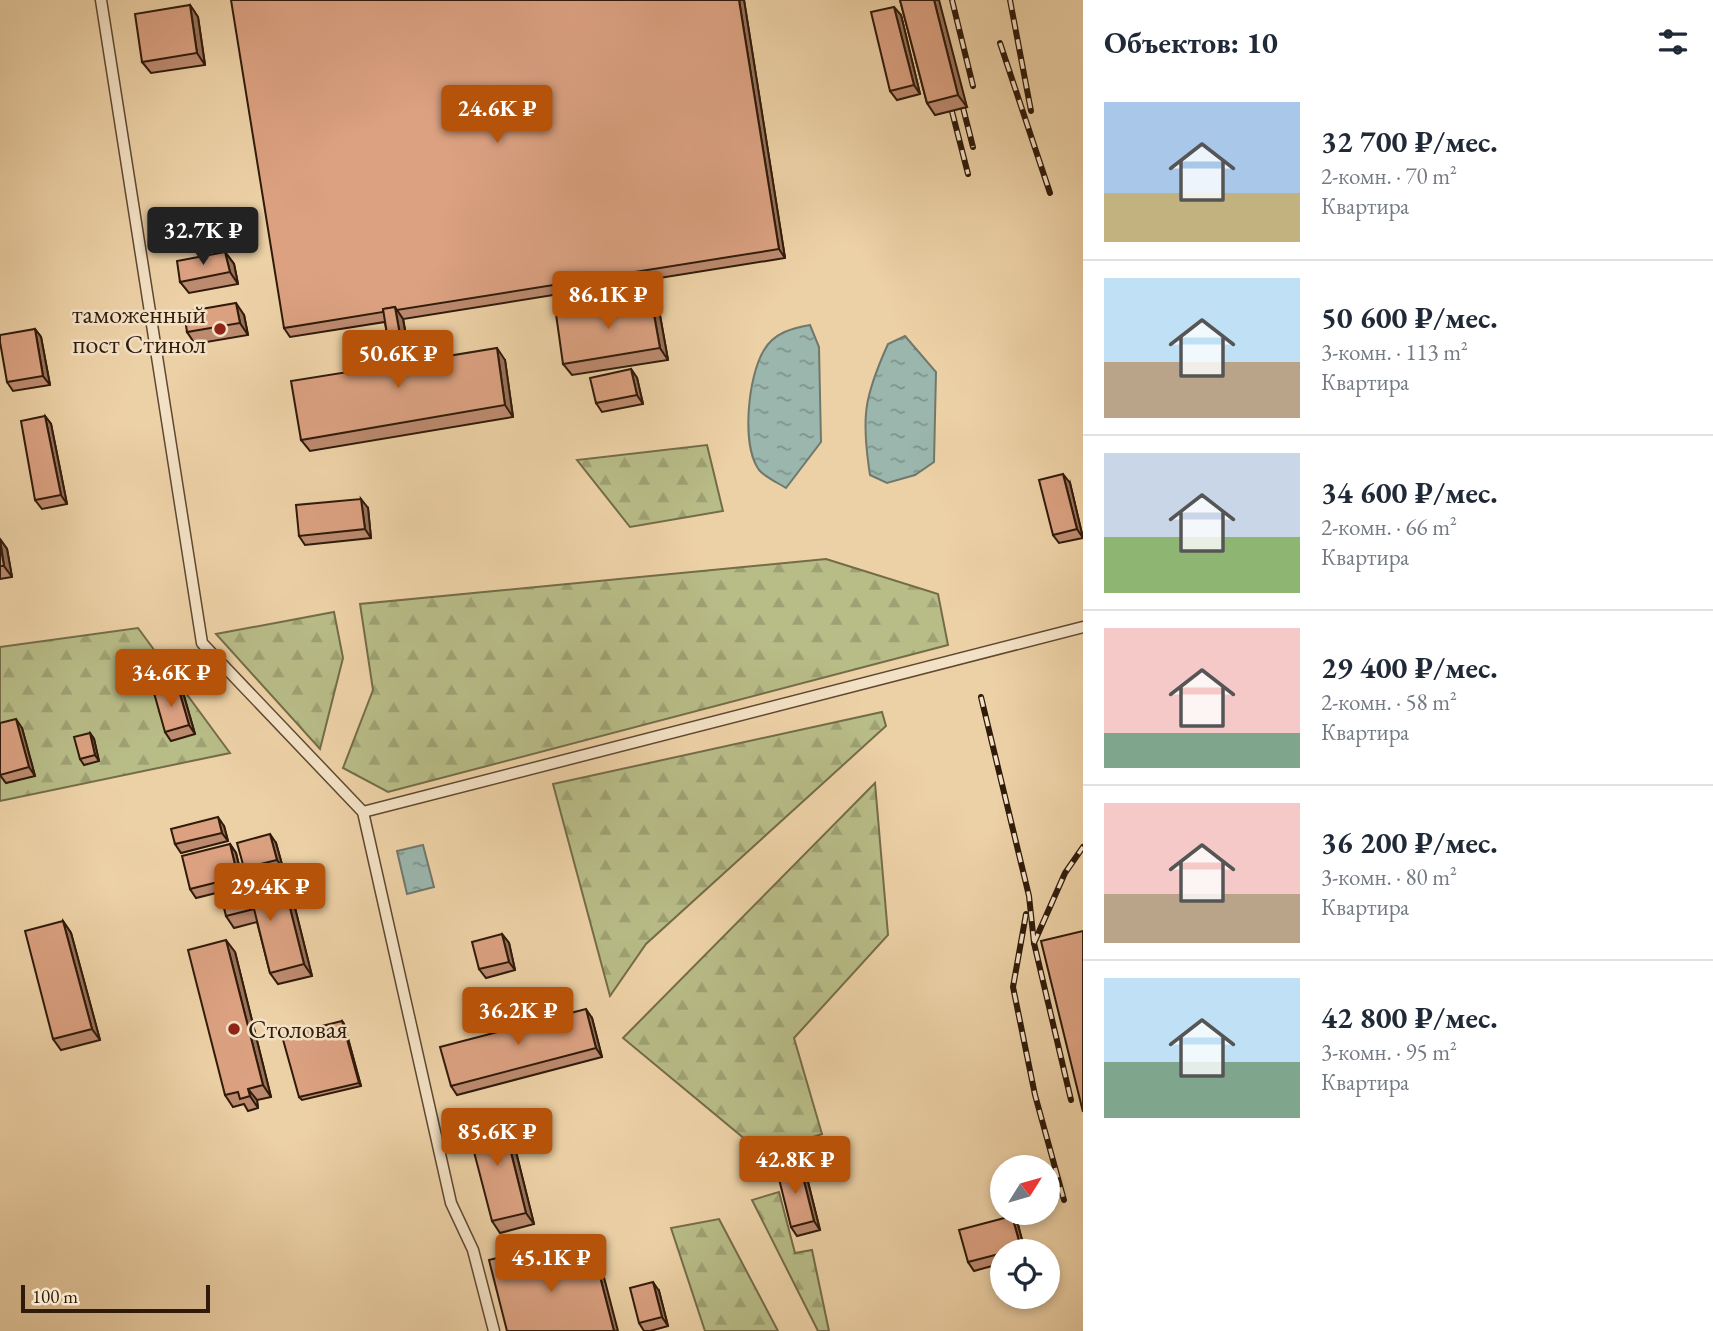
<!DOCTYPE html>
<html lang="ru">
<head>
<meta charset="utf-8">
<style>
	:root { --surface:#fff; --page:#f6f6f7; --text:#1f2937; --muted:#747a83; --line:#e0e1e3; --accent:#b45309 }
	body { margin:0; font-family:"EB Garamond",serif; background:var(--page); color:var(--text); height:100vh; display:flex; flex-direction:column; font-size:26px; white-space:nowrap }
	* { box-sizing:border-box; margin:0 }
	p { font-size:23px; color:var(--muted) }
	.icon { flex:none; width:38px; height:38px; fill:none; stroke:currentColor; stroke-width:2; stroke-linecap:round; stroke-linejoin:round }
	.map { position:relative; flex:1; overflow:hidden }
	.details { display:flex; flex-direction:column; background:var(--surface); width:630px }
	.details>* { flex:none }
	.needle { width:46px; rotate:53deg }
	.controls { position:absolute; left:990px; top:1155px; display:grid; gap:14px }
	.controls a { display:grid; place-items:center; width:70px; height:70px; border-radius:50%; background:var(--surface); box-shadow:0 4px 10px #0003; font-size:35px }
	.scale { position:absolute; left:21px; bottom:18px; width:189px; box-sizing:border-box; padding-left:7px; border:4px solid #301b0a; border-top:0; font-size:19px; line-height:24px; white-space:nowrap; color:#301b0a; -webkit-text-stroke:5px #f3e1c5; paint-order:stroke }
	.price { position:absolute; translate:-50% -60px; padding:0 16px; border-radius:7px; background:var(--accent); color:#fff; font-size:23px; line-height:46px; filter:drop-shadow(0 2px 4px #0008) }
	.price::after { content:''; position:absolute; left:50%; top:42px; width:21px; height:16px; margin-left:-10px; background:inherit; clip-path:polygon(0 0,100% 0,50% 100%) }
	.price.selected { background:#222; color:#fff }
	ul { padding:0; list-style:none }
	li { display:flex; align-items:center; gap:21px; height:175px; padding:0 21px }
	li+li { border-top:2px solid var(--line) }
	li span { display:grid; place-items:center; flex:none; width:196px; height:140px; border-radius:0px; color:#555 }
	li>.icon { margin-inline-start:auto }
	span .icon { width:84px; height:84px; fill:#fffc; stroke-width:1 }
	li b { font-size:30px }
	h2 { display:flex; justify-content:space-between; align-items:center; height:84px; padding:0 21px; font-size:30px }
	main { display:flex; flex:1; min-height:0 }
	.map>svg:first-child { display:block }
</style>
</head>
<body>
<main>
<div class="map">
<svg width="1083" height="1331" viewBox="0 0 1083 1331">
	<defs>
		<pattern id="forest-firs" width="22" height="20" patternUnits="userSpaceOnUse" patternTransform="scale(1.75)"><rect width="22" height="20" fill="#b8bc87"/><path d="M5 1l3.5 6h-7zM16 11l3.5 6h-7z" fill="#9ea173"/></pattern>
		<pattern id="water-ripples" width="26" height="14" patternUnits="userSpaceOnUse" patternTransform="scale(1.75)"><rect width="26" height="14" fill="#9ab6ad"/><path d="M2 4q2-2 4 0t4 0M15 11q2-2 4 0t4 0" fill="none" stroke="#7e938b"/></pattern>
	</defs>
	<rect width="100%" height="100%" fill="#edd1a6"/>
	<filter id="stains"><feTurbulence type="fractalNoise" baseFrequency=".00286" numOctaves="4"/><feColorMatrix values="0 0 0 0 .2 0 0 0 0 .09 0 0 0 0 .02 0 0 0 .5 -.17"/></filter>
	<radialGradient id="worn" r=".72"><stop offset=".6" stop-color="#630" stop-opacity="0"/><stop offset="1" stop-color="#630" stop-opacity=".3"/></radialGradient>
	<!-- forest -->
	<g fill="url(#forest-firs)" stroke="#746c48" stroke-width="2">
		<polygon points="707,445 723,511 630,527 577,460"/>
		<polygon points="826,559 938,594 948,645 388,792 343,768 373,690 360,604"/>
		<polygon points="334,612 343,658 320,749 216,634"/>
		<polygon points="138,628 230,753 0,801 0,647"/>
		<polygon points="882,712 886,726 646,944 610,996 553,784"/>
		<polygon points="875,783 888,935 794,1038 822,1134 763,1154 623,1038"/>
		<polygon points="779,1192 795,1253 812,1250 829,1331 818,1331 752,1200"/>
		<polygon points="719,1219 778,1331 705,1331 671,1228"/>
	</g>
	<!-- water -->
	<g fill="url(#water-ripples)" stroke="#70786c" stroke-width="2">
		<path d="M 810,325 L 819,347 L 821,442 L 786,488 C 778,483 765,477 759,470 C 741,445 748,376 764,350 C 774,333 792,328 810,325 Z"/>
		<path d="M 905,336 L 936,372 L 934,462 L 915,475 L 887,483 L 870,475 C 861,417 864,397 888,344 Z"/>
		<polygon points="423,845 434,887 407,894 397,851"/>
	</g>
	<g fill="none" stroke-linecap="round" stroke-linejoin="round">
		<!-- minor casing -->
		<g stroke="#5f4831" stroke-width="13">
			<g id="minor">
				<polyline points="101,0 202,643 363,812 451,1203 473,1250 494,1331"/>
				<polyline points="363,812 1083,627"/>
			</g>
		</g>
		<!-- minor -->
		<use href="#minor" stroke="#f3e1c5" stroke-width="10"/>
		<!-- rail casing -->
		<g stroke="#301b0a" stroke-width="6">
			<g id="rail">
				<polyline points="952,0 973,86"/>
				<polyline points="1010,0 1031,111"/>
				<polyline points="1000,43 1050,193"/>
				<polyline points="958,88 973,147"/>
				<polyline points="947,92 968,174"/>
				<polyline points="981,697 1029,896 1034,943 1071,1100"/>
				<polyline points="1026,914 1013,987 1035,1095 1064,1200"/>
				<polyline points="1034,943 1065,873 1083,847"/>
			</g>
		</g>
		<!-- rail -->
		<use href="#rail" stroke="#f3e1c5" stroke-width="3.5" stroke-dasharray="10" stroke-linecap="butt"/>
	</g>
	<!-- wall -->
	<g fill="#bc8a6f" stroke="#301b0a" stroke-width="2">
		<polygon points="744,0 785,258 403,319 411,362 505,360 513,417 310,451 301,440 392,365 385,322 290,337 284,328"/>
		<polygon points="900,0 967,107 935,115 927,103"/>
		<polygon points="190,5 198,17 205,65 151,73 142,62"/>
		<polygon points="901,15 920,94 897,100 890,91"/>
		<polygon points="225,252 234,264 238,284 189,293 180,282"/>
		<polygon points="651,298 659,310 668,360 572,375 563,364"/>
		<polygon points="244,315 248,335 195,344 187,332"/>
		<polygon points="35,329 41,337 50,385 13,391 7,382"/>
		<polygon points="631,369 637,378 643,404 602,412 596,403"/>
		<polygon points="45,416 51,424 67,504 42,509 35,500"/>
		<polygon points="1070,483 1083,538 1059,543 1053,535"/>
		<polygon points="368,508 371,538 305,545 299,536"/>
		<polygon points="0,539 7,549 12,577 0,579"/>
		<polygon points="178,687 184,696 195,734 171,741 165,732"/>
		<polygon points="0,723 22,728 35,776 6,783 0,775"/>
		<polygon points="90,733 94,739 99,761 84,765 80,759"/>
		<polygon points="224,826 228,841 181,853 175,844"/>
		<polygon points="276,843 283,868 250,877 244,868"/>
		<polygon points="230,844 236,853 244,886 196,898 190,889"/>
		<polygon points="283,880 291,892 312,976 278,984 270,973 257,922 234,928 226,916"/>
		<polygon points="63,921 71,933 100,1040 61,1050 53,1039"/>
		<polygon points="502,934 509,943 515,970 486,978 479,969"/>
		<polygon points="235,952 271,1097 257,1100 258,1108 248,1111 244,1104 233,1107 225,1095"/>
		<polygon points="592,1018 602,1057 457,1095 451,1086"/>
		<polygon points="342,1021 344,1024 361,1086 302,1100 299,1097"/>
		<polygon points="502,1116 510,1128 534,1224 500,1233 492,1221"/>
		<polygon points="800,1165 806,1174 820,1230 797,1236 791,1227"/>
		<polygon points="1012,1216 1018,1225 1025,1251 1003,1251 1003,1263 974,1271 968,1262"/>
		<polygon points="659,1291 668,1326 650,1331 644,1331 639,1323"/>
	</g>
	<!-- shaded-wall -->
	<g fill="#99715a" stroke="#301b0a" stroke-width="2">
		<polygon points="739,0 744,0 785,258 779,249"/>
		<polygon points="934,0 939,0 967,107 958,95"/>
		<polygon points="190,5 198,17 205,65 197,53"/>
		<polygon points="894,7 901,15 920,94 914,85"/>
		<polygon points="225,252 234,264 238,284 230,272"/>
		<polygon points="651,298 659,310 668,360 660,348"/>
		<polygon points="236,303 244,315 248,335 240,323"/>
		<polygon points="395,307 403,319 413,375 405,363"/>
		<polygon points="35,329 41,337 50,385 43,376"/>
		<polygon points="497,348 505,360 513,417 505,405"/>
		<polygon points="631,369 637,378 643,404 637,395"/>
		<polygon points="45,416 51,424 67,504 61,495"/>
		<polygon points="1063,474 1070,483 1083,538 1077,529"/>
		<polygon points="361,499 368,508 371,538 365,529"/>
		<polygon points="0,539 7,549 12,577 4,566"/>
		<polygon points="178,687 184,696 195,734 189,725"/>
		<polygon points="16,719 22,728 35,776 29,767"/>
		<polygon points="90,733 94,739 99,761 95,755"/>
		<polygon points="218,817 224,826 228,841 222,833"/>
		<polygon points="270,834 276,843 283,868 277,860"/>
		<polygon points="230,844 236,853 244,886 238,877"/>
		<polygon points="283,880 291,892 312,976 304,964"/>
		<polygon points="63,921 71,933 100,1040 92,1029"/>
		<polygon points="502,934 509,943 515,970 509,962"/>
		<polygon points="226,940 235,952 271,1097 263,1085"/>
		<polygon points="586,1009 592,1018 602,1057 596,1048"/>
		<polygon points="342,1021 344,1024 361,1086 359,1083"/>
		<polygon points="248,1089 257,1100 258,1108 250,1096"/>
		<polygon points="502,1116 510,1128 534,1224 526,1213"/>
		<polygon points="800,1165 806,1174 820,1230 814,1221"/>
		<polygon points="1012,1216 1018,1225 1025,1251 1023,1251 1021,1248"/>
		<polygon points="541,1247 547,1256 552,1275 546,1266"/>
		<polygon points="594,1253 600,1262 618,1331 614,1331"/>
		<polygon points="653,1282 659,1291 668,1326 662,1317"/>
	</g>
	<!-- building -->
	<g fill="#dba181" stroke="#301b0a" stroke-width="2">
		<polygon points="231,0 739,0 779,249 397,310 395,307 383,309 383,312 284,328"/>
		<polygon points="900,0 934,0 958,95 927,103"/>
		<polygon points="190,5 197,53 142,62 135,14"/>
		<polygon points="894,7 914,85 890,91 871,12"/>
		<polygon points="225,252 230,272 180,282 177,261"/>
		<polygon points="651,298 660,348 563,364 556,314"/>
		<polygon points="236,303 240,323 187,332 184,312"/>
		<polygon points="395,307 405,363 497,348 505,405 301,440 291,381 392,365 383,309"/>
		<polygon points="35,329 43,376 7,382 0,342 0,335"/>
		<polygon points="631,369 637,395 596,403 590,378"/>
		<polygon points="45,416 61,495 35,500 21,421"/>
		<polygon points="1063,474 1077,529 1053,535 1039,480"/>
		<polygon points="361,499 365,529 299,536 296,505"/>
		<polygon points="0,543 4,566 0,566"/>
		<polygon points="178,687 189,725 165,732 154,693"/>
		<polygon points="16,719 29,767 0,775 0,723"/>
		<polygon points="90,733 95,755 80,759 74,737"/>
		<polygon points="218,817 222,833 175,844 171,829"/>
		<polygon points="270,834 277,860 244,868 237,843"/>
		<polygon points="230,844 238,877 190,889 182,856"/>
		<polygon points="283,880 304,964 270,973 254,909 226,916 221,896"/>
		<polygon points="63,921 92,1029 53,1039 25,931"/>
		<polygon points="1083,931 1083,1112 1041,941"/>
		<polygon points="502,934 509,962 479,969 472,942"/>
		<polygon points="226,940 263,1085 248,1089 250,1096 240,1099 238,1092 225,1095 188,950"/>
		<polygon points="586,1009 596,1048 451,1086 440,1047"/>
		<polygon points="342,1021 359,1083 299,1097 282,1036"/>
		<polygon points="502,1116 526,1213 492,1221 467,1125"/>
		<polygon points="800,1165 814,1221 791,1227 777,1171"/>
		<polygon points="1012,1216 1021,1248 1009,1251 1003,1251 1003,1253 968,1262 959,1230"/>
		<polygon points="541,1247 546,1266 594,1253 614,1331 507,1331 489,1260"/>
		<polygon points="653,1282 662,1317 639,1323 630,1288"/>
	</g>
	<!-- markers -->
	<g fill="#8f2418" stroke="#f3e1c5" stroke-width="2.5">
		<circle cx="220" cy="329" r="7"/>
		<circle cx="234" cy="1029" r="7"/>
	</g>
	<g text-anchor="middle" stroke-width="5" stroke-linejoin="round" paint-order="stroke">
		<!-- poi labels -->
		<g font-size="26" fill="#301b0a" stroke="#f3e1c5" text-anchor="end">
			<text x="206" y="323">таможенный<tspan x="206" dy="30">пост Стинол</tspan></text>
			<text x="248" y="1038" text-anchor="start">Столовая</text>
		</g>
	</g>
	<rect width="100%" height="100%" filter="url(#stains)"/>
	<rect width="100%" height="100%" fill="url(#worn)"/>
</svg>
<div class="controls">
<a><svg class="needle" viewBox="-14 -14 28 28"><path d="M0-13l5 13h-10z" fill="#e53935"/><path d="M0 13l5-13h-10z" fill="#747a83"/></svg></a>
<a><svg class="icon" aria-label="locate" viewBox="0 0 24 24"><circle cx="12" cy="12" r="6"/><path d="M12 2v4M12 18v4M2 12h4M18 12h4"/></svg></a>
</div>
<div class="scale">100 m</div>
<b class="price" style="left:497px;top:145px">24.6K ₽</b>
<b class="price selected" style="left:203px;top:267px">32.7K ₽</b>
<b class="price" style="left:608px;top:331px">86.1K ₽</b>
<b class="price" style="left:398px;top:390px">50.6K ₽</b>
<b class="price" style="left:171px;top:709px">34.6K ₽</b>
<b class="price" style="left:270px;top:923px">29.4K ₽</b>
<b class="price" style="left:518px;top:1047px">36.2K ₽</b>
<b class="price" style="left:497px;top:1168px">85.6K ₽</b>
<b class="price" style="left:795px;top:1196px">42.8K ₽</b>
<b class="price" style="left:551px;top:1294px">45.1K ₽</b>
</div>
<section class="details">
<h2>Объектов: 10<svg class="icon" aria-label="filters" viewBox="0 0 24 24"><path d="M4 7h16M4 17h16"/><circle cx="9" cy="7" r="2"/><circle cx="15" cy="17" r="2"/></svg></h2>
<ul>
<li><span style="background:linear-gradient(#a9c7e8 65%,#c2b280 0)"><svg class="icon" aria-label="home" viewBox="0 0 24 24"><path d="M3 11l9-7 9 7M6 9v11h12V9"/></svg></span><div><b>32 700 ₽/мес.</b><p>2-комн. · 70 m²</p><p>Квартира</p></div></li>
<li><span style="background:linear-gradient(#bfe0f5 60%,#b9a48a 0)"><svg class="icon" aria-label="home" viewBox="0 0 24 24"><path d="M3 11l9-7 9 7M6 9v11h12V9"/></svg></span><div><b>50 600 ₽/мес.</b><p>3-комн. · 113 m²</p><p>Квартира</p></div></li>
<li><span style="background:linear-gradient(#c9d6e8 60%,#8fb573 0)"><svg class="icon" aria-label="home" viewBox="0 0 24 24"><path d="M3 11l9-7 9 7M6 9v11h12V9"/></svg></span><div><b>34 600 ₽/мес.</b><p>2-комн. · 66 m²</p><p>Квартира</p></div></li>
<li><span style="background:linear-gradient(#f6c9c9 75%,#7fa58c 0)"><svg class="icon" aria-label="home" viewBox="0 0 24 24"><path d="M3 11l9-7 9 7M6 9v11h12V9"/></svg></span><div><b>29 400 ₽/мес.</b><p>2-комн. · 58 m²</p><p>Квартира</p></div></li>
<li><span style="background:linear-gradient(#f6c9c9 65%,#b9a48a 0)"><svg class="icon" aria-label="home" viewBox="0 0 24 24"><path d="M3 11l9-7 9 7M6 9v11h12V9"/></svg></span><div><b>36 200 ₽/мес.</b><p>3-комн. · 80 m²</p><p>Квартира</p></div></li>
<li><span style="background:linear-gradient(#bfe0f5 60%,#7fa58c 0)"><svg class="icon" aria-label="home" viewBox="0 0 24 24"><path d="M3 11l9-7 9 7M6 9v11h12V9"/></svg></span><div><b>42 800 ₽/мес.</b><p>3-комн. · 95 m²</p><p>Квартира</p></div></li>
</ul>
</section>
</main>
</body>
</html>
